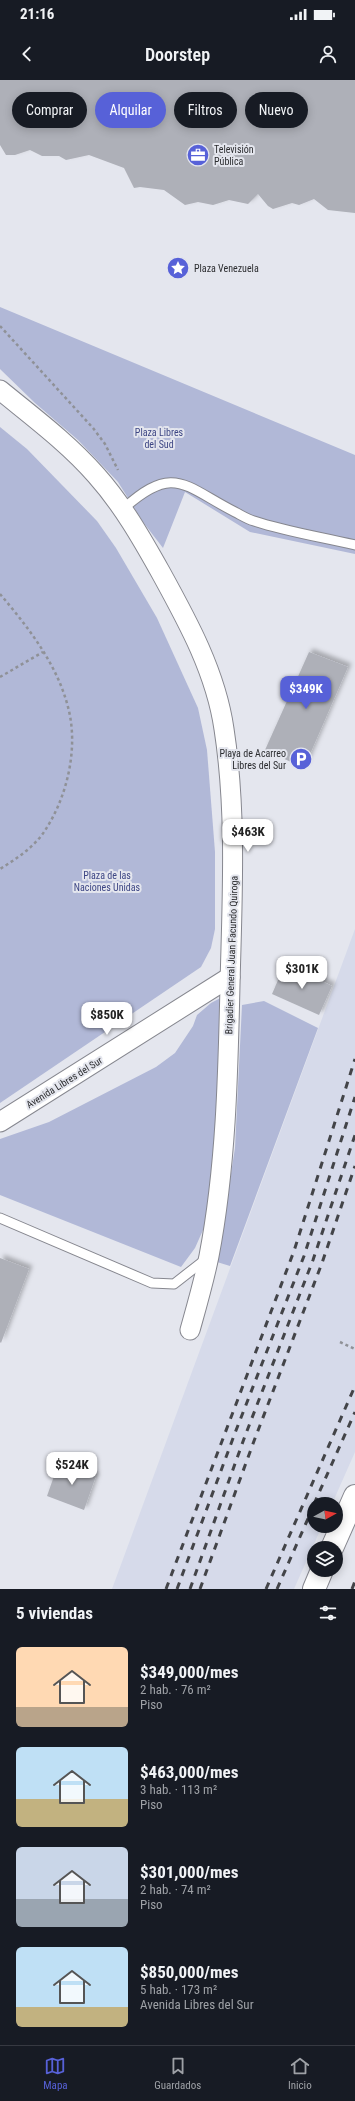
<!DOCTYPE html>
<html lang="es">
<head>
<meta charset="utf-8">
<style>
	:root { --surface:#171b24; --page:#242831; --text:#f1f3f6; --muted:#9ea1a6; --line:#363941; --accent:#5761d8 }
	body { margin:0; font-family:"Roboto Condensed",sans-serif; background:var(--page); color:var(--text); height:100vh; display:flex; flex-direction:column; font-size:15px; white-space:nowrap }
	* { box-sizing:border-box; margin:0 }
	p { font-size:13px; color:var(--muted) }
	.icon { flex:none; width:22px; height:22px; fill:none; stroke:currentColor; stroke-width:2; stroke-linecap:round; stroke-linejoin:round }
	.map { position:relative; height:1509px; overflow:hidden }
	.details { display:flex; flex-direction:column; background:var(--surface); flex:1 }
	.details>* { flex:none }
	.hud { position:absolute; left:12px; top:12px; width:331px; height:36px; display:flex; gap:8px }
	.needle { width:26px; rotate:82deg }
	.tools { position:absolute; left:307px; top:1417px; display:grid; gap:8px }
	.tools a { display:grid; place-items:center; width:36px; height:36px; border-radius:50%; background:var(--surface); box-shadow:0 2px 10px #0003; font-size:20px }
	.price { position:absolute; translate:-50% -34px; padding:0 9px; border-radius:8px; background:#fff; color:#222; font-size:13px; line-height:26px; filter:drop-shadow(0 1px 2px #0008) }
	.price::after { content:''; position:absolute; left:50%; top:24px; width:12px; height:9px; margin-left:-6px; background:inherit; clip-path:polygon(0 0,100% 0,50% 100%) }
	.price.on { background:var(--accent); color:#fff }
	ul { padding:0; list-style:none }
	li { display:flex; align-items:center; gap:12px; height:100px; padding:0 16px }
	li span { display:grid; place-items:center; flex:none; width:112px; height:80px; border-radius:6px; color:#555 }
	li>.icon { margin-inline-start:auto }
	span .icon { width:48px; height:48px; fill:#fffc; stroke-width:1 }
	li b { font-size:17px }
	h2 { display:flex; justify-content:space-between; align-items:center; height:48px; padding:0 16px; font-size:17px }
	.tag { padding:0 14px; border-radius:18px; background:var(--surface); box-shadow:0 2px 10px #0003; font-size:14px; line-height:36px }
	.tag.on { background:var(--accent); color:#fff }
	.status { display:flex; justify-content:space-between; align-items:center; height:28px; padding:0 20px; background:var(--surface); direction:ltr }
	.status svg { height:11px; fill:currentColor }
	header { display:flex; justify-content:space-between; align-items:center; height:52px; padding:0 16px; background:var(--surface); font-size:18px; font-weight:600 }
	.tab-bar { display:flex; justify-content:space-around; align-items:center; height:56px; border-top:1px solid var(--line); background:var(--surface); font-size:11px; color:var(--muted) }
	.tab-bar a { display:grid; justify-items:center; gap:2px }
	.tab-bar .on { color:var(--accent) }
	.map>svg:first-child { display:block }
</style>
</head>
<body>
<div class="status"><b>21:16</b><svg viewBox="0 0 49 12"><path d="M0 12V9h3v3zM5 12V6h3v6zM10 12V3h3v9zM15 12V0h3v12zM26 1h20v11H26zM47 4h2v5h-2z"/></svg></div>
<header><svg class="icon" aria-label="back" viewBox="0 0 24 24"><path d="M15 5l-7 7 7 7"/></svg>Doorstep<svg class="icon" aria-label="person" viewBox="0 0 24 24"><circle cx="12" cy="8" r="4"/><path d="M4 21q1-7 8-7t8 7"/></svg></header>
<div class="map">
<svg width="355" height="1509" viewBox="0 0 355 1509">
	<defs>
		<filter id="shadow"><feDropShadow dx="3.5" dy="-3.5" stdDeviation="2" flood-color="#0004"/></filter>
	</defs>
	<rect width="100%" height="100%" fill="#e4e6ee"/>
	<!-- built -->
	<polygon fill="#d6daea" points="355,849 355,1372 332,1424 314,1424 314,1446 322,1446 294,1509 112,1509"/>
	<!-- green -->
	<g fill="#b1b8d7">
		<polygon points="0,227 355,375 355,474 250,452 185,412 163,468 143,442 118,402 78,360 35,323 0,289"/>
		<polygon points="0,347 27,369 97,441 116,468 157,538 198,628 207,670 215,772 215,849 211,868 201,887 0,1023"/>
		<polygon points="226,915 211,1132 195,1168 181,1187 0,1115 0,1059 49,1042 156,987 175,973 193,946 197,935 211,923"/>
		<polygon points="264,921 318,948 230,1186 217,1182 235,1068 242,925"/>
	</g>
	<!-- building -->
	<g fill="#aeb0b8" filter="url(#shadow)">
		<polygon points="0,0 355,0 355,133 328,130 314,119 299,125 292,123 273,129 268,126 258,114 248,124 229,120 213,125 198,122 185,125 164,110 140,107 134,108 124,88 89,75 66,80 59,76 42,76 30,70 15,75 6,75 0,65"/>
		<polygon points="309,572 348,587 304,688 265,670"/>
		<polygon points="285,884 332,906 319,935 272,914"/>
		<polygon points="0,1178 29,1189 1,1263 0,1262"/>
		<polygon points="59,1382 96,1396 84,1430 47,1416"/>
	</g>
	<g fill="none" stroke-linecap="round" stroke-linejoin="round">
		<!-- service casing -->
		<g stroke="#86878f" stroke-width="11">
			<g id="service">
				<path d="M 123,429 C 174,383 184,406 235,432 C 241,435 247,439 254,441 C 287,452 322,457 355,465"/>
				<polyline points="0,1138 152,1203 174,1204 206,1179"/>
			</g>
		</g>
		<!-- minor casing -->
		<g stroke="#86878f" stroke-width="21">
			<g id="minor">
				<path d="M 0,310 C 33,337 68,363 96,395 C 122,424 142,459 161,493 C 188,542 216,593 224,649 C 237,733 232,820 230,905 C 228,995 226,1087 209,1176 C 204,1201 197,1225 190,1250"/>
				<polyline points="0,1042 230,897"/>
			</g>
		</g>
		<!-- tertiary casing -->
		<g stroke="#86878f" stroke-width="24">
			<g id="tertiary">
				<polyline points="332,1468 355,1416"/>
				<polyline points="314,1509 322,1490"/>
			</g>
		</g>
		<!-- path -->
		<g stroke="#8f9197" stroke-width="2.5" stroke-dasharray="3 3" stroke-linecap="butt">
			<polyline points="0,246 93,348 105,364 118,390"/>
			<path d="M 0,514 C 28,547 57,584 68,627 C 79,668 67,718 44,752 C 33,768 16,779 0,789"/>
			<polyline points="0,597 43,572"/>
			<polyline points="340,1262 355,1269"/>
		</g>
		<!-- service -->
		<use href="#service" stroke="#fff" stroke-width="9"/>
		<!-- minor -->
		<use href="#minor" stroke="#fff" stroke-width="19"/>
		<!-- tertiary -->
		<use href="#tertiary" stroke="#fff" stroke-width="22"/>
		<!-- rail -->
		<g stroke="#434448" stroke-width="3" stroke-dasharray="7 7" stroke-linecap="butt">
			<polyline points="314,1424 355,1332"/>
			<polyline points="166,1509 294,1171 355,979"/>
			<polyline points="177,1509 235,1353 304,1176 355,1017"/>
			<polyline points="190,1509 245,1356 313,1180 355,1055"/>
			<polyline points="200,1509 254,1361 322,1183 355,1086"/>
			<polyline points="266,1509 355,1306"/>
			<polyline points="277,1509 314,1425"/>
			<polyline points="352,1509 355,1501"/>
		</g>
	</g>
	<!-- icons -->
	<defs>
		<g id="office-disc" transform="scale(1.15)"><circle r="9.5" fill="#5761d8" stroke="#e4e6ee"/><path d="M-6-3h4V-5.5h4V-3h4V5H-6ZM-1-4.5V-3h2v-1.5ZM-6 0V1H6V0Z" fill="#fff"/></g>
		<g id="sight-disc" transform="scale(1.15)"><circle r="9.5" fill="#5761d8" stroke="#e4e6ee"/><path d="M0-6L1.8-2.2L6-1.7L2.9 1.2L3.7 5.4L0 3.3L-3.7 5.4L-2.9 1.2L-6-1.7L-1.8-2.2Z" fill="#fff"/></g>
		<g id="parking-disc" transform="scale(1.15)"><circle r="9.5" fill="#5761d8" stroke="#e4e6ee"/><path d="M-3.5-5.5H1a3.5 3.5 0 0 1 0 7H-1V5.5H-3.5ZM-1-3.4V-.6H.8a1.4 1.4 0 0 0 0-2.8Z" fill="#fff"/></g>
	</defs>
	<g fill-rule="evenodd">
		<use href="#office-disc" x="198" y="75"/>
		<use href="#sight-disc" x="178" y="188"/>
		<use href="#parking-disc" x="301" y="679"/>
	</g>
	<g text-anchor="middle" stroke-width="4" stroke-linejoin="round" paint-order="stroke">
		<!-- poi labels -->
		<g font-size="10" fill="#2b2c2f" stroke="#e4e6ee" text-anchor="start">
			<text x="214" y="73">Televisión<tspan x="214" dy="12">Pública</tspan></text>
			<text x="194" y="192">Plaza Venezuela</text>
			<text x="286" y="677" text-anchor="end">Playa de Acarreo<tspan x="286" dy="12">Libres del Sur</tspan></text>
		</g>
		<!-- park labels -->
		<g font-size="10" fill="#3d4684" stroke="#e4e6ee">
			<text x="159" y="356">Plaza Libres<tspan x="159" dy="12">del Sud</tspan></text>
			<text x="107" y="799">Plaza de las<tspan x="107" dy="12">Naciones Unidas</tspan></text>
		</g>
		<!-- street labels -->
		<g font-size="10" fill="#2b2c2f" stroke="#e4e6ee">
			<text transform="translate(231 875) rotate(-88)" y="4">Brigadier General Juan Facundo Quiroga</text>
			<text transform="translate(64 1002) rotate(-32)" y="4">Avenida Libres del Sur</text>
		</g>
	</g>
</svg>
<div class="tools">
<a><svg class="needle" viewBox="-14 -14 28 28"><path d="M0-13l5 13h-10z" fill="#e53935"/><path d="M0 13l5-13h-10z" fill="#9ea1a6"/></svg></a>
<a><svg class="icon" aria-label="layers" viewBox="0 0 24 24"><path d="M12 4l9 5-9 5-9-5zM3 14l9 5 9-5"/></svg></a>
</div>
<b class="price on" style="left:306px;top:630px">$349K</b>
<b class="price" style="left:248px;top:773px">$463K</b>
<b class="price" style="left:302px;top:910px">$301K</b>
<b class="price" style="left:107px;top:956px">$850K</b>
<b class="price" style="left:72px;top:1406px">$524K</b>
<div class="hud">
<a class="tag">Comprar</a>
<a class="tag on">Alquilar</a>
<a class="tag">Filtros</a>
<a class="tag">Nuevo</a>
</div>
</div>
<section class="details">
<h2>5 viviendas<svg class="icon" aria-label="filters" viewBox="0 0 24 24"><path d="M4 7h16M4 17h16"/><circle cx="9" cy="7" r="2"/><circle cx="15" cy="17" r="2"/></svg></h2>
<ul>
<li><span style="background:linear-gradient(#ffd9b3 75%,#b9a48a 0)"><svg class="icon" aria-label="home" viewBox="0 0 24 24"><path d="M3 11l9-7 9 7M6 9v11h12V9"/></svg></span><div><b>$349,000/mes</b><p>2 hab. · 76 m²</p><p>Piso</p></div></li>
<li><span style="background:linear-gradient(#bfe0f5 65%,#c2b280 0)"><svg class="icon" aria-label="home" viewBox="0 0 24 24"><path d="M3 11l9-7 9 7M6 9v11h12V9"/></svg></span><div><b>$463,000/mes</b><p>3 hab. · 113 m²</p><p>Piso</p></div></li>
<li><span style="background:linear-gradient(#c9d6e8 65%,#9aa5b1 0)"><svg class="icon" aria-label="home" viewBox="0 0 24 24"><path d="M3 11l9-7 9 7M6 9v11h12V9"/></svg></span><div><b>$301,000/mes</b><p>2 hab. · 74 m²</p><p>Piso</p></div></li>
<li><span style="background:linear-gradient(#bfe0f5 75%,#c2b280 0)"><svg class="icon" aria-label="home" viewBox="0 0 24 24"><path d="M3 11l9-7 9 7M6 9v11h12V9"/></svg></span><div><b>$850,000/mes</b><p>5 hab. · 173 m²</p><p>Avenida Libres del Sur</p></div></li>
</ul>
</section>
<nav class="tab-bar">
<a class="on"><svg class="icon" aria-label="map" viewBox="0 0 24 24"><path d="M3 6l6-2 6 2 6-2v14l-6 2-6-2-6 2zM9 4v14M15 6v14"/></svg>Mapa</a>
<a><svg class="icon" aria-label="saved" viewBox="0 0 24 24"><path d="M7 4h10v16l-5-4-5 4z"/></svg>Guardados</a>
<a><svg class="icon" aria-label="home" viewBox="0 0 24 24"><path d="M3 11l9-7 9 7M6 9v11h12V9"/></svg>Inicio</a>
</nav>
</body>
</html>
